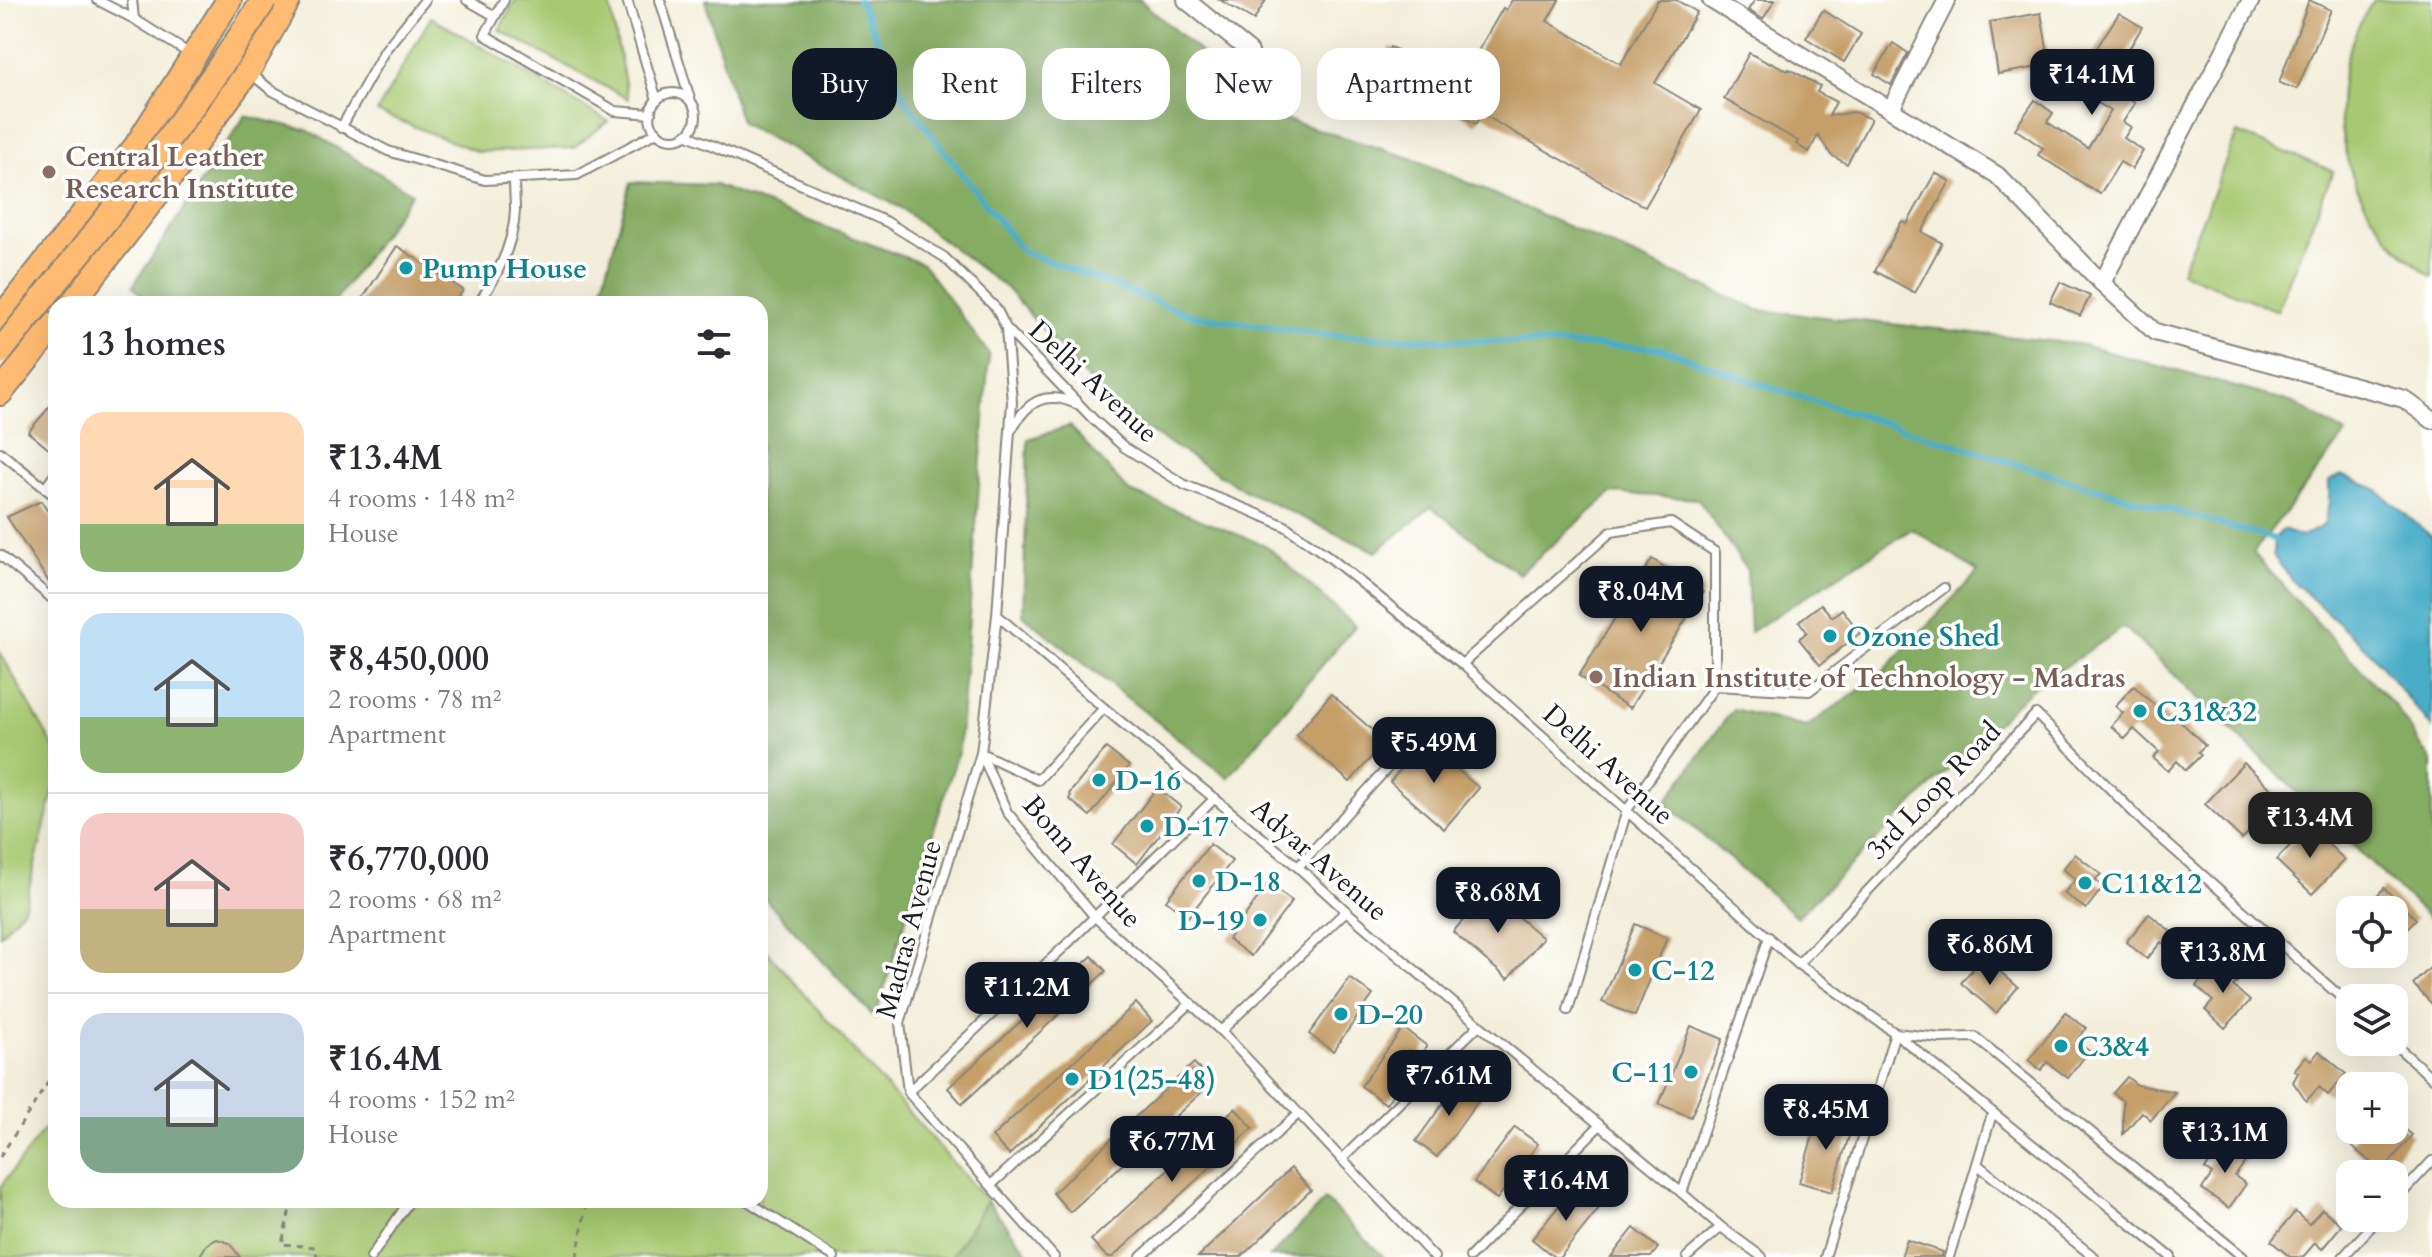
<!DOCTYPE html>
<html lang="en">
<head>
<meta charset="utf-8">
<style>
	:root { --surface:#fff; --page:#f7f7f7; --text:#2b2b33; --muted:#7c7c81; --line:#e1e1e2; --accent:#111827 }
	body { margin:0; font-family:Cardo,serif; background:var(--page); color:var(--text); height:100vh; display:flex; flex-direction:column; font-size:30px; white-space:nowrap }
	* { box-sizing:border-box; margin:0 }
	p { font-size:26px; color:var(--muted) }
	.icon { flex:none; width:44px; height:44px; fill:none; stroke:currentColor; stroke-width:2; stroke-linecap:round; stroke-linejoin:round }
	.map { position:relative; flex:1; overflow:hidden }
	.sheet { position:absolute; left:48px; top:296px; width:720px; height:912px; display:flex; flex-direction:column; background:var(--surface); border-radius:24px; box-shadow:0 8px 32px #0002 }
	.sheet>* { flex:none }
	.hud { position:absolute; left:792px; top:48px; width:760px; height:72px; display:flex; gap:16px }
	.tools { position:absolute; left:2336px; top:896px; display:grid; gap:16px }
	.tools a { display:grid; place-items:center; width:72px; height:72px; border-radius:16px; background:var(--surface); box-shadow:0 8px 32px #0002; font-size:40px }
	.price { position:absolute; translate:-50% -68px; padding:0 18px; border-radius:16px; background:var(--accent); color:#fff; font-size:26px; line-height:52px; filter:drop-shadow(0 2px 4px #0008) }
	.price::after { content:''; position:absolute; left:50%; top:48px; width:24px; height:18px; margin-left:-12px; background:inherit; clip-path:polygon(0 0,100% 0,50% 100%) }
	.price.on { background:#222; color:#fff }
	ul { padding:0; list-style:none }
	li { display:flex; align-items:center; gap:24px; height:200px; padding:0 32px }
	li+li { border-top:2px solid var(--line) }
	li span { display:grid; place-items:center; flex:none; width:224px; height:160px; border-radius:24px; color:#555 }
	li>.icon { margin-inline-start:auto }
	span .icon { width:96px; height:96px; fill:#fffc; stroke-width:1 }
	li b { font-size:34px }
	h2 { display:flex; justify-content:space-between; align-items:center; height:96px; padding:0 32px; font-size:34px }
	.tag { padding:0 28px; border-radius:24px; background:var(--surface); box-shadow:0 8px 32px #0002; font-size:28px; line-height:72px }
	.tag.on { background:var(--accent); color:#fff }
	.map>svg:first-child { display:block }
</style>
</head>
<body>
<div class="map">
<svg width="2432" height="1257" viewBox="0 0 2432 1257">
	<rect width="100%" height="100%" fill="#fff"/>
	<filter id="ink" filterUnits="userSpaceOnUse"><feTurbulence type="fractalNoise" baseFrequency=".0125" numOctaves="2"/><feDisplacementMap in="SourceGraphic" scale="16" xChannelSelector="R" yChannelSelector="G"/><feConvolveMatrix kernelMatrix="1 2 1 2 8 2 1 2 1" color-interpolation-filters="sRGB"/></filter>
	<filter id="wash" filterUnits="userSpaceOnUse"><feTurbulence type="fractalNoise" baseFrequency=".006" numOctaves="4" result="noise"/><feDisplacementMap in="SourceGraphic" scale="32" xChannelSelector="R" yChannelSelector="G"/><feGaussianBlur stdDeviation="1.8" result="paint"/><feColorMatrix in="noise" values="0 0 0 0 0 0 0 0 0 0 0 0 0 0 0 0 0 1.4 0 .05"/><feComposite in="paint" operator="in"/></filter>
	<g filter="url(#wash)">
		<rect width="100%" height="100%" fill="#f3eeda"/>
		<!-- green -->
		<g fill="#a7c871" stroke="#627246" stroke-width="2">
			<polygon points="515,0 609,0 628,99 499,30"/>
			<path d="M 2374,0 L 2432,0 L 2432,277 C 2342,215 2309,93 2374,0 Z"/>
			<polygon points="431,17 608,121 574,148 478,152 377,112"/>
			<polygon points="2237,133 2333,171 2277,311 2181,272"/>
			<polygon points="0,652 56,751 56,781 24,908 0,935"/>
			<polygon points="760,944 987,1201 951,1257 0,1257 0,1187 56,1114 56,1200 760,1200"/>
		</g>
		<!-- forest -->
		<g fill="#85ac63" stroke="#506440" stroke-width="2">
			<polygon points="705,0 1140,0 1274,116 1414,159 1758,310 2079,344 2294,403 2346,434 2253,553 2395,706 2432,762 2432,921 2124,627 2029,691 1797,917 1665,803 1733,709 1806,727 1878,677 1978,572 1912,529 1750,632 1747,570 1698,499 1612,493 1519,574 1431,507 1376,552 1246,491 1115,410 1006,288 899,207 741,123"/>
			<polygon points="245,116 307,130 412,193 333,304 150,304 133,286"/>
			<polygon points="631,182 715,185 923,264 989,354 959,749 875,1018 760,893 760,304 598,304"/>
			<polygon points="1070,426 1128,491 1267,546 1355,626 1228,778 1023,615 1028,439"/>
			<polygon points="1325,1200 1384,1257 1270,1257"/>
			<polygon points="987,1201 1032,1257 951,1257"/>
		</g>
		<!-- water -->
		<polygon fill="#49adc8" stroke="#326472" stroke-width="2" points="2341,475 2375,488 2432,537 2432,728 2370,652 2292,580 2273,556 2274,539 2282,530 2302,537 2324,525 2329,502 2329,481"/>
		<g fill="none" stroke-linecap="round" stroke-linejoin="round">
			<!-- stream -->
			<polyline stroke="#49adc8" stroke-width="6" points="859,0 905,100 1022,251 1191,315 1324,335 1660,348 1759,384 2091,487 2274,539"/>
		</g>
		<g id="blocks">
			<!-- building -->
			<g fill="#c59e67">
				<polygon points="1220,0 1266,0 1254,20"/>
				<polygon points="1512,0 1559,0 1547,21 1621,64 1658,0 1676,0 1697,12 1655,83 1701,110 1645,207 1482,114 1476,124 1446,106 1503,8 1506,10"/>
				<polygon points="1755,0 1775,0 1763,19 1748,10"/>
				<polygon points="2309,0 2331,10 2297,89 2279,83"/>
				<polygon points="1823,10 1861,34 1844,62 1806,38"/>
				<polygon points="2041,13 2050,65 1998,74 1990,22"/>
				<polygon points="2119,13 2142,27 2107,86 2135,103 2123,122 2131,127 2124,138 2143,151 2132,169 2120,162 2100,194 2038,155 2043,148 2015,129 2035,100 2053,113 2047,122 2088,148 2111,111 2072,87"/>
				<polygon points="1893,43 1908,53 1891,85 1874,74"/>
				<polygon points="1390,47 1407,54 1401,71 1383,65"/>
				<polygon points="1749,53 1770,64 1771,62 1788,71 1789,69 1820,86 1817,92 1836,102 1829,116 1854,112 1871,119 1847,164 1831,155 1818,135 1809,152 1796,144 1798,141 1724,99"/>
				<polygon points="1935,173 1950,181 1922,232 1942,243 1915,293 1875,271 1902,221 1907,224"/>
				<polygon points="397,246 463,290 453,304 359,304"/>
				<polygon points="2060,282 2090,296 2080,316 2050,302"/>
				<polygon points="56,399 56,455 28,432"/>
				<polygon points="41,501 56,524 56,593 7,517"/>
				<polygon points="1652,559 1703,592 1630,708 1579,676"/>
				<polygon points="1821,604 1832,617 1842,609 1860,633 1820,665 1799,639 1807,632 1799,621"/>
				<polygon points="2134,686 2172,722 2177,718 2205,745 2198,752 2201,755 2186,770 2177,761 2168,771 2153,758 2159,752 2134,729 2125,739 2111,726 2123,713 2115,706"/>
				<polygon points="1331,694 1385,741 1350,782 1296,735"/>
				<polygon points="1424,741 1479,788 1444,829 1390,782"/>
				<polygon points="1106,748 1129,766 1090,816 1069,799 1071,796 1069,794"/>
				<polygon points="2244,763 2281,798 2242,839 2205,804"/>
				<polygon points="1157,788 1181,807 1137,864 1113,844"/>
				<polygon points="2309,826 2345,860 2312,894 2276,860"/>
				<polygon points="1210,844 1232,861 1188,917 1166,900"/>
				<polygon points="2075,854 2101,874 2095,880 2103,887 2086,909 2064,893 2076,879 2063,869"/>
				<polygon points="1268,884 1292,901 1251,956 1228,939"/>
				<polygon points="2384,888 2416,919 2394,942 2394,910 2363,910"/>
				<polygon points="1488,891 1543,938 1508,979 1453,932"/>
				<polygon points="2149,914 2182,940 2173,951 2161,942 2147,959 2126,942"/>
				<polygon points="1635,924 1667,938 1635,1016 1602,1002"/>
				<polygon points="1092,956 1106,971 962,1104 948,1088"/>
				<polygon points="2218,961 2239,980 2233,986 2250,1001 2225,1028 2205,1010 2213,1001 2196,986"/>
				<polygon points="1977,964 1991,976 1997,969 2018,987 1996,1013 1961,983"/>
				<polygon points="2432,966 2432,1004 2413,984"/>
				<polygon points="1350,978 1373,995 1333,1051 1309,1034"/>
				<polygon points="1136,1003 1152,1021 1009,1155 992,1137"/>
				<polygon points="2066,1013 2086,1028 2076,1041 2089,1051 2068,1078 2047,1062 2041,1070 2029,1060"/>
				<polygon points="1691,1026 1723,1039 1691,1117 1659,1104"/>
				<polygon points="1403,1028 1427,1046 1386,1104 1361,1086"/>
				<polygon points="2319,1051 2346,1074 2328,1095 2319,1087 2306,1101 2293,1082 2298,1073 2294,1070 2306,1056 2312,1060"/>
				<polygon points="1194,1063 1212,1083 1070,1212 1053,1193"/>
				<polygon points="2127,1077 2137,1085 2175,1092 2151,1120 2142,1112 2123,1134 2123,1101 2113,1093"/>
				<polygon points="1460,1080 1482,1096 1437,1157 1416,1141"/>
				<polygon points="1235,1108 1253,1128 1113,1257 1107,1257 1091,1240"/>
				<polygon points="1820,1112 1853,1123 1832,1192 1799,1182"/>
				<polygon points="2394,1120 2412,1135 2382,1172 2349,1144 2361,1130 2394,1130"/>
				<polygon points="1515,1127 1538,1144 1497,1199 1474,1182"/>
				<polygon points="2227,1143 2248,1158 2235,1176 2246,1184 2229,1208 2202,1189 2212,1174 2205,1169 2220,1148 2223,1149"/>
				<polygon points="1291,1168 1311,1190 1241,1257 1198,1257"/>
				<polygon points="1575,1186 1600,1207 1560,1257 1554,1257 1532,1239"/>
				<polygon points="2322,1209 2342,1225 2322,1249 2315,1243 2303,1257 2290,1257 2271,1241 2295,1212 2309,1224"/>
				<polygon points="1634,1228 1658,1248 1651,1257 1611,1257"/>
				<polygon points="217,1239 229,1243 240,1257 199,1257 207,1244"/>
				<polygon points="1907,1240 1943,1252 1942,1257 1901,1257"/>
			</g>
		</g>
	</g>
	<g filter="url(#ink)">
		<use href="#blocks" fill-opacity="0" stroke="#88857b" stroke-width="2"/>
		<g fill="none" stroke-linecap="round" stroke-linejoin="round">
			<!-- service casing -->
			<g stroke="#88857b" stroke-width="12">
				<g id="service">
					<polyline points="97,0 134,19 190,54"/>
					<polyline points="132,0 134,19"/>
					<polyline points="467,0 495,16"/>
					<polyline points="504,0 485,35 615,111 651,114"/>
					<polyline points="627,0 657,100"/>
					<polyline points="660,0 691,102"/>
					<polyline points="250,73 271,90 388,151 485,180 577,175 657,132"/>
					<circle cx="673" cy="116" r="23"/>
					<polyline points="341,128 385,50 425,0"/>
					<polyline points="688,135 887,222 944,257 996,308 1006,328 1094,420 1124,447 1185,485 1251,511 1285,526 1328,556 1462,664 1798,964 1895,1033 2171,1257"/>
					<path d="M 478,304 C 496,278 514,243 515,210 C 515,200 514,189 514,179"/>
					<polyline points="1006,329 1012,402 997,615 981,753 1007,812 1094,916 1221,1031 1434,1257"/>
					<path d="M 1012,429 C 1027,401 1046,390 1076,404"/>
					<polyline points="0,452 56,497"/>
					<polyline points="45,488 56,473"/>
					<polyline points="0,555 56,602"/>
					<polyline points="997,615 1104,708 1298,867 1346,911 1479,1025 1682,1193 1721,1227 1762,1257"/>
					<polyline points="1462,664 1611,532 1671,523 1715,552 1715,686 1627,810 1568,1010"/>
					<polyline points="1715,686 1809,691 1944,588"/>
					<polyline points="1298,867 1391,764"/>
					<polyline points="1798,964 2036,714 2146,825 2350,1005"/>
					<polyline points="1221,1031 1346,911"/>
					<polyline points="2392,1042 2432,1078"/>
					<polyline points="908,1092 1063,948 1215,798"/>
					<polyline points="1342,1159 1479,1025"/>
					<polyline points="1978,1165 2094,1257"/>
					<polyline points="991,1185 1191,1003"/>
					<polyline points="1682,1193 1769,937"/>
					<polyline points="746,1200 834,1257"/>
					<polyline points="2394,1202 2432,1161"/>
					<polyline points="371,1257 410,1200"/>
					<polyline points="1054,1257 908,1092 900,1023 981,753 1038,780 1104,708"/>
					<polyline points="1141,1257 1298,1114"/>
					<polyline points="1470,1257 1600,1125"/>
					<polyline points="1687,1257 1721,1227"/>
					<polyline points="1825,1257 1895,1033 1940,1038 1975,1037 2243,1257"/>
					<polyline points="1949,1257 1992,1114"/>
					<polyline points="2343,1257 2379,1218"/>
				</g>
			</g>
			<!-- minor casing -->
			<g stroke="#88857b" stroke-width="20">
				<g id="minor">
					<polyline points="1186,0 1250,52"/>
					<polyline points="1711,0 1997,175 2102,283 2155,332 2404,399 2432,420"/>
					<polyline points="1891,109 1947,0"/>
					<polyline points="2102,283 2251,0"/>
				</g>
			</g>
			<!-- primary casing -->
			<g stroke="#88857b" stroke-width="28">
				<g id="primary">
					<polyline points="71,304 178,167 248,71 288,0"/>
					<polyline points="0,320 136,147 229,0"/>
					<polyline points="0,393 56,324"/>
				</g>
			</g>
			<!-- path -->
			<g stroke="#88857b" stroke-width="3" stroke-dasharray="6 6" stroke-linecap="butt">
				<polyline points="0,1157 56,1070"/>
				<polyline points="292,1200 282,1244 315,1247 317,1257"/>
				<polyline points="577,1257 587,1200"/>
			</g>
			<!-- service -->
			<use href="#service" stroke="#fff" stroke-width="8"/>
			<!-- minor -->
			<use href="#minor" stroke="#fff" stroke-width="16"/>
			<!-- primary -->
			<use href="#primary" stroke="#ffbb71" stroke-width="24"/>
			<!-- primary-bridge casing -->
			<g stroke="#88857b" stroke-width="28" stroke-linecap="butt">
				<path id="primary-bridge" d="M 0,352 C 92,237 186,124 264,0"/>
			</g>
			<!-- primary-bridge -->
			<use href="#primary-bridge" stroke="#ffbb71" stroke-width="24"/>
		</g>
	</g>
	<!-- markers -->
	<g fill="#8d6e63" stroke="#fff" stroke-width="3">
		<circle cx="49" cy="172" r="8"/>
		<circle cx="1596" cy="677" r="8"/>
	</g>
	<g fill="#0f9aa8" stroke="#fff" stroke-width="3">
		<circle cx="406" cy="268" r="8"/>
		<circle cx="1830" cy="636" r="8"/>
		<circle cx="2140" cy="711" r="8"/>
		<circle cx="1099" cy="780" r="8"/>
		<circle cx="1147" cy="826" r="8"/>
		<circle cx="1199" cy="881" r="8"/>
		<circle cx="2085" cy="883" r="8"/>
		<circle cx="1260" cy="920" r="8"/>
		<circle cx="1635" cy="970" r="8"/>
		<circle cx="1341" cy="1014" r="8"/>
		<circle cx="2061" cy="1046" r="8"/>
		<circle cx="1691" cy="1072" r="8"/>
		<circle cx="1072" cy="1079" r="8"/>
	</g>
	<g text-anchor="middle" stroke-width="7" stroke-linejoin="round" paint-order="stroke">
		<!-- education labels -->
		<g font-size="28" font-weight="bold" fill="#785e54" stroke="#fff" text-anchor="start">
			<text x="65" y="166">Central Leather<tspan x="65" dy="32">Research Institute</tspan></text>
			<text x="1612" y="687">Indian Institute of Technology - Madras</text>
		</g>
		<!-- culture labels -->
		<g font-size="28" font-weight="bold" fill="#0d838f" stroke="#fff" text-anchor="start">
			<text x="422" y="278">Pump House</text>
			<text x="1846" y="646">Ozone Shed</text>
			<text x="2156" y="721">C31&amp;32</text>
			<text x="1115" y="790">D-16</text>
			<text x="1163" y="836">D-17</text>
			<text x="1215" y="891">D-18</text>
			<text x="2101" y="893">C11&amp;12</text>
			<text x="1244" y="930" text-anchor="end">D-19</text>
			<text x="1651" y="980">C-12</text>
			<text x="1357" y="1024">D-20</text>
			<text x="2077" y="1056">C3&amp;4</text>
			<text x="1675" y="1082" text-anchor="end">C-11</text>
			<text x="1088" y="1089">D1(25-48)</text>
		</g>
		<!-- street labels -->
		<g font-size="28" fill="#1c1c1c" stroke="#fff">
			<text transform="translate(1094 381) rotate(43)" y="10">Delhi Avenue</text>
			<text transform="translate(1609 764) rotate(42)" y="10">Delhi Avenue</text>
			<text transform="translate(1933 790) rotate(-46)" y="10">3rd Loop Road</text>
			<text transform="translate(1320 859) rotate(41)" y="10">Adyar Avenue</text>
			<text transform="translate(1083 861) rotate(49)" y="10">Bonn Avenue</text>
			<text transform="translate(908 929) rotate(-75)" y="10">Madras Avenue</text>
		</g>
	</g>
</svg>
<div class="tools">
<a><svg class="icon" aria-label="locate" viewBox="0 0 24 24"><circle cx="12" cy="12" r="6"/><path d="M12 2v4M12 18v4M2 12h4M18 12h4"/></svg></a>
<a><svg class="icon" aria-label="layers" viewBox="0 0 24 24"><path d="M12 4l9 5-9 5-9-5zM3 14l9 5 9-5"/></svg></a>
<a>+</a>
<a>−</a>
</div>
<b class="price" style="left:2092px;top:117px">₹14.1M</b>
<b class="price" style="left:1641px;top:634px">₹8.04M</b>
<b class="price" style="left:1434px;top:785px">₹5.49M</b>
<b class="price on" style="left:2310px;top:860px">₹13.4M</b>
<b class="price" style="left:1498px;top:935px">₹8.68M</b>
<b class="price" style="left:1990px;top:987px">₹6.86M</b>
<b class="price" style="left:2223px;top:995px">₹13.8M</b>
<b class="price" style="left:1027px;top:1030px">₹11.2M</b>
<b class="price" style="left:1449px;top:1118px">₹7.61M</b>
<b class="price" style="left:1826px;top:1152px">₹8.45M</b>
<b class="price" style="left:2225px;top:1175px">₹13.1M</b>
<b class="price" style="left:1172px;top:1184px">₹6.77M</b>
<b class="price" style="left:1566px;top:1223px">₹16.4M</b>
<div class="hud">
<a class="tag on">Buy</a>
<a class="tag">Rent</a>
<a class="tag">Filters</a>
<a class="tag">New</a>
<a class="tag">Apartment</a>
</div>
<section class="sheet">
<h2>13 homes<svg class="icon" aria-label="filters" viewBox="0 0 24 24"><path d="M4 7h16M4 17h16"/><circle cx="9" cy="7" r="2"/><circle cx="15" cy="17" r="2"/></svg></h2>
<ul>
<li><span style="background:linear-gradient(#ffd9b3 70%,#8fb573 0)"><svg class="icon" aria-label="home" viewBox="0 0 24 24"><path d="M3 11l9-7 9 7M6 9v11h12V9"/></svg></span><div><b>₹13.4M</b><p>4 rooms · 148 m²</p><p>House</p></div></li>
<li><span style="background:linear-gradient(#bfe0f5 65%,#8fb573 0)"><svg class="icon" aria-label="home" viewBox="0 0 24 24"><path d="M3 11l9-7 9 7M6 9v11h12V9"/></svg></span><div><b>₹8,450,000</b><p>2 rooms · 78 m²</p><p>Apartment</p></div></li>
<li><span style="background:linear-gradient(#f6c9c9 60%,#c2b280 0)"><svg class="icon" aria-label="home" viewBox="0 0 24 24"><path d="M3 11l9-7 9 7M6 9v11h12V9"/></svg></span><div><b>₹6,770,000</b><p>2 rooms · 68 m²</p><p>Apartment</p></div></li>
<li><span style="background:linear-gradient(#c9d6e8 65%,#7fa58c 0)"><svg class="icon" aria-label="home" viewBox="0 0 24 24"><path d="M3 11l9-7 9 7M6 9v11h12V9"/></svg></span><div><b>₹16.4M</b><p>4 rooms · 152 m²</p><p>House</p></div></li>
</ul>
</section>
</div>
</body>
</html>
